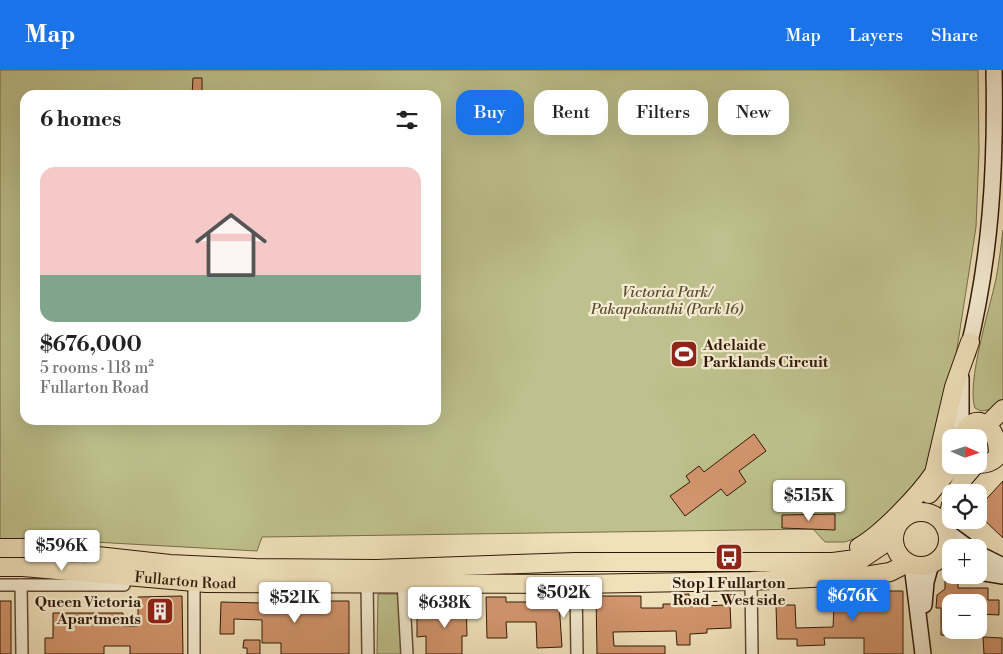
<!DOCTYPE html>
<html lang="en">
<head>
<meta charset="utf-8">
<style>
	:root { --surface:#fff; --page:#f2f2f2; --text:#222; --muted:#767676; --line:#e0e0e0; --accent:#1a73e8 }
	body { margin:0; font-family:"Libre Bodoni",serif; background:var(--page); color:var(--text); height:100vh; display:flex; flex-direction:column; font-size:19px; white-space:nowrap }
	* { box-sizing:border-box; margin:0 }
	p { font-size:16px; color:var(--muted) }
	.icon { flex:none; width:28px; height:28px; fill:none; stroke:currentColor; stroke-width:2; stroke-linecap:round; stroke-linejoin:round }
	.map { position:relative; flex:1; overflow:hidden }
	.drawer { position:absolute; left:20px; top:20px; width:421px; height:335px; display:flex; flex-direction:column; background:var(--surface); border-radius:15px; box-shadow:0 5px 20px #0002 }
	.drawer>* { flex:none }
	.guide { position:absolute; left:456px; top:20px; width:471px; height:45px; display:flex; gap:10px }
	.needle { width:32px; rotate:93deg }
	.tools { position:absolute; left:942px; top:359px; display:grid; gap:10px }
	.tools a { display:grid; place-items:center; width:45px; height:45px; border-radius:10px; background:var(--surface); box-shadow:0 5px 20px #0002; font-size:25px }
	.price { position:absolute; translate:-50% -42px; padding:0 11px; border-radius:5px; background:#fff; color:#222; font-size:16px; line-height:32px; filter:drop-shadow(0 1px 2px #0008) }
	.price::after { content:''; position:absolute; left:50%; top:30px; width:15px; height:11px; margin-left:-8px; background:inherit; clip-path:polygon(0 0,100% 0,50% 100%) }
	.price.on { background:var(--accent); color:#fff }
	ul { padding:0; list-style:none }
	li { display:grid; align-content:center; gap:10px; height:265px; padding:0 20px }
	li+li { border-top:1px solid var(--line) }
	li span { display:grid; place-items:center; height:155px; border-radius:15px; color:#555 }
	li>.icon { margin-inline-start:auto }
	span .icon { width:90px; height:90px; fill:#fffc; stroke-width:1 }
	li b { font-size:21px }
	h2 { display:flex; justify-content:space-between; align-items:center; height:60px; padding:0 20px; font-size:21px }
	.pill { padding:0 18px; border-radius:15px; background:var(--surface); box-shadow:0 5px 20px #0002; font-size:18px; line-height:45px }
	.pill.on { background:var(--accent); color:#fff }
	header { display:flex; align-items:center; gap:30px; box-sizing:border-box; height:70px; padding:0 25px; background:var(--accent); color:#fff }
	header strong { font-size:24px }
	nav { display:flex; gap:28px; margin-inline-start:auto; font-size:18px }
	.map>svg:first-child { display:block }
</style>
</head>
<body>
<header>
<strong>Map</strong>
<nav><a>Map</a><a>Layers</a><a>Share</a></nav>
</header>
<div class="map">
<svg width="1003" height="584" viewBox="0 0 1003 584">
	<rect width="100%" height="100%" fill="#f0e1bb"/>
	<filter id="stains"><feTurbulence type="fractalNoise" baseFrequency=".004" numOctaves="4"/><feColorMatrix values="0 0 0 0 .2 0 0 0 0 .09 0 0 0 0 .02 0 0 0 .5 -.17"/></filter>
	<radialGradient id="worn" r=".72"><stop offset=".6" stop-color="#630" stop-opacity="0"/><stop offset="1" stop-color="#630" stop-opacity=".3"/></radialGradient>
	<!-- green -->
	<g fill="#bec18d" stroke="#786d4a" fill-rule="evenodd">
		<path d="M 0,0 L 978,0 L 979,82 L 976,157 L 956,285 L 930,402 L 865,465 L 845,472 L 825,472 L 813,459 L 262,467 L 257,481 L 39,469 L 0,469 ZM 25,25 L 436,25 L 436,350 L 25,350 Z"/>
		<path d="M 1003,160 L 1003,330 L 993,339 L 981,341 L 975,338 C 966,314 990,237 996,209 C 999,193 1001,176 1003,160 Z"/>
		<polygon points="378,524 400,524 403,584 377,584"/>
	</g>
	<!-- building -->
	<g fill="#d2956d" stroke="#311907">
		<polygon points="193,8 202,8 202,25 192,25"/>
		<polygon points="754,364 766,381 739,401 746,412 727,426 721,419 685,446 670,426 690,412 686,406 699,396 704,402"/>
		<polygon points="1003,411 1003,468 979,445 979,437"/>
		<polygon points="835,444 835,460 782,458 782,445"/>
		<polygon points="945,511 958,511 958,518 988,518 988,530 999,530 999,545 979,544 979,532 951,532 951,566 941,565 941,538 936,538 937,525 945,519"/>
		<polygon points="830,521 903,521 903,584 864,584 864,568 824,568 825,575 797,576 797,569 777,569 776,535 795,535 796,558 833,557 834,535 830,535"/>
		<polygon points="689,524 689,536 730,535 731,558 707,559 707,563 690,564 690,575 677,575 676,561 613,562 614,576 665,576 665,584 597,584 596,526 641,526 641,538 663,538 663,534 676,534 675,525"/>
		<polygon points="182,526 183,584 130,584 130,576 104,576 104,584 45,584 45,568 53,568 53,543 123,543 123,556 138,556 138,527"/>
		<polygon points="486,527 506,527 506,532 559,532 562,577 537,578 536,552 506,552 507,568 487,568"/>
		<polygon points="288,528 303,537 303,528 322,528 322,531 349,531 349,584 281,584 281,573 262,573 262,550 234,549 234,564 220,564 221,532 262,533 262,529"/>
		<polygon points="450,528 466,528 467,566 462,566 462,584 426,584 426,566 417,567 417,544 450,544"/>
		<rect x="0" y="531" width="11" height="53"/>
		<polygon points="983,567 1002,568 1002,584 984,584"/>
		<polygon points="244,570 260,570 260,584 247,584 247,578 243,578"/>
	</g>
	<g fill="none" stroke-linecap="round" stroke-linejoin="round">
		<!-- minor casing -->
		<g stroke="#614b34" stroke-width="14">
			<g id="minor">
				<polyline points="751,511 752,584"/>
				<polyline points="403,512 407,584"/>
				<polyline points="194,513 194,584"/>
				<polyline points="367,513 368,584"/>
				<polyline points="576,514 577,584"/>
				<polyline points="0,515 124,515"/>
				<polyline points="21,515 22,584"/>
			</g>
		</g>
		<!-- secondary casing -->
		<g stroke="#311907" stroke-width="18">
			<g id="secondary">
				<path d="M 967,284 C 991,188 996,98 994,0"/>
				<polyline points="961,308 961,366"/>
				<polyline points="947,462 969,478"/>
				<polyline points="979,484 1003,496"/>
				<polyline points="940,488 951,491"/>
				<polyline points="912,495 923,584"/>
				<polyline points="979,502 1003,506"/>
				<polyline points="924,535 926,512 931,494"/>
			</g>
		</g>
		<!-- trunk casing -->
		<g stroke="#311907" stroke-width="20">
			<g id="trunk">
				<polyline points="989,353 1003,339"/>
				<path d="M 961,368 C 975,332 1003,364 997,387 C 992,392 986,394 979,394"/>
				<polyline points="956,422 964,408 975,395"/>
				<polyline points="929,424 953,395"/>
				<circle cx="921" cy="469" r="27"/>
				<polyline points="945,457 951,435"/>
				<path d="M 859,477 C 882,464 919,425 934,403 L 954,317 L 970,272"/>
				<polyline points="0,478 25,478 170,494 256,498 376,499 576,492 833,492 863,488 894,467"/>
				<path id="s1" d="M 0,497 L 23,497 L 206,513 L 576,514 L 751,511 L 871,505 L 890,502 L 908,493"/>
			</g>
		</g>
		<!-- minor -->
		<use href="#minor" stroke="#f5ecd3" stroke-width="11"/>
		<!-- secondary -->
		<use href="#secondary" stroke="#f5ecd3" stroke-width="15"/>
		<!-- trunk -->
		<use href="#trunk" stroke="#f0e1bb" stroke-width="18"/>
	</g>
	<!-- icons -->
	<defs>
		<g id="stadium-square" transform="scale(1.4375)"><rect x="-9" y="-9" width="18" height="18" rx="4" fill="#8f2418" stroke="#f5ecd3"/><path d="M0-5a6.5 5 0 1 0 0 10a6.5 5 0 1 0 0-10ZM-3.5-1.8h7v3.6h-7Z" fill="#fff"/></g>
		<g id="bus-square" transform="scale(1.4375)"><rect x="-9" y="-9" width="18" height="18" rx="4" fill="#8f2418" stroke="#f5ecd3"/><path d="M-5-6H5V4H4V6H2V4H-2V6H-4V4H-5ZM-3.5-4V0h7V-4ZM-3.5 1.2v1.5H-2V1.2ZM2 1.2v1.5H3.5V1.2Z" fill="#fff"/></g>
		<g id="building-square" transform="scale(1.4375)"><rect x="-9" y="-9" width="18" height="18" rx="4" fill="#8f2418" stroke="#f5ecd3"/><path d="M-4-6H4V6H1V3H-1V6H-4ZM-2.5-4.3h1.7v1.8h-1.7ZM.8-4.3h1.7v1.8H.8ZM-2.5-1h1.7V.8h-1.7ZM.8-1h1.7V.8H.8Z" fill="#fff"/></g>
	</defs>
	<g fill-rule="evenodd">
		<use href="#stadium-square" x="684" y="284"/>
		<use href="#bus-square" x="729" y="487"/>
		<use href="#building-square" x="160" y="541"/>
	</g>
	<g text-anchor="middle" stroke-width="4.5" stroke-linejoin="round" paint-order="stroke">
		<!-- park labels -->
		<g font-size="15" font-style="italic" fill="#5b4b2f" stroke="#f5ecd3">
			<text x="667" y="227">Victoria Park/<tspan x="667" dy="17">Pakapakanthi (Park 16)</tspan></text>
		</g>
		<!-- poi labels -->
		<g font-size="15" font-weight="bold" fill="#311907" stroke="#f5ecd3" text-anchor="start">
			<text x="703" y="280">Adelaide<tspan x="703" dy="17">Parklands Circuit</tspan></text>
			<text x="729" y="518" text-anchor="middle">Stop 1 Fullarton<tspan x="729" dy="17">Road - West side</tspan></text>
			<text x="141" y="537" text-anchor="end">Queen Victoria<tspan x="141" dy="17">Apartments</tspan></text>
		</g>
		<!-- street labels -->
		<g font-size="15" fill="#311907" stroke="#f5ecd3">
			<text dy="5" stroke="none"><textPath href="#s1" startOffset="186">Fullarton Road</textPath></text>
		</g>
	</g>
	<rect width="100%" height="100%" filter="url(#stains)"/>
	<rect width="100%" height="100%" fill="url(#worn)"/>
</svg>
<div class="tools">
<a><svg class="needle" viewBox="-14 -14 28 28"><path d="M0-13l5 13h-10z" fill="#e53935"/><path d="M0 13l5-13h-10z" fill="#767676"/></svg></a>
<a><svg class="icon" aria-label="locate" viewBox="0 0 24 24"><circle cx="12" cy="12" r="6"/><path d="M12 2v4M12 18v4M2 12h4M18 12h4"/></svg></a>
<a>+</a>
<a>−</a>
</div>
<b class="price" style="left:809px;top:452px">$515K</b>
<b class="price" style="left:62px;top:502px">$596K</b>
<b class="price" style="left:564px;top:549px">$502K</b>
<b class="price on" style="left:853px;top:552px">$676K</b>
<b class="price" style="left:295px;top:554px">$521K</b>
<b class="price" style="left:445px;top:559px">$638K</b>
<div class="guide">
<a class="pill on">Buy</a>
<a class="pill">Rent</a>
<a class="pill">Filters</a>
<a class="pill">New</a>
</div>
<section class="drawer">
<h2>6 homes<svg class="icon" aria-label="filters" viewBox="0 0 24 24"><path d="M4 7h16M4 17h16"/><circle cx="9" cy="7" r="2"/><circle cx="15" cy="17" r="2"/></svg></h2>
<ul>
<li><span style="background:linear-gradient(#f6c9c9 70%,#7fa58c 0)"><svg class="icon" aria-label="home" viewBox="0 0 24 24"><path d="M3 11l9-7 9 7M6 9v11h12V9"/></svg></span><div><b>$676,000</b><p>5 rooms · 118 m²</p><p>Fullarton Road</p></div></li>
</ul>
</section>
</div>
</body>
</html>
